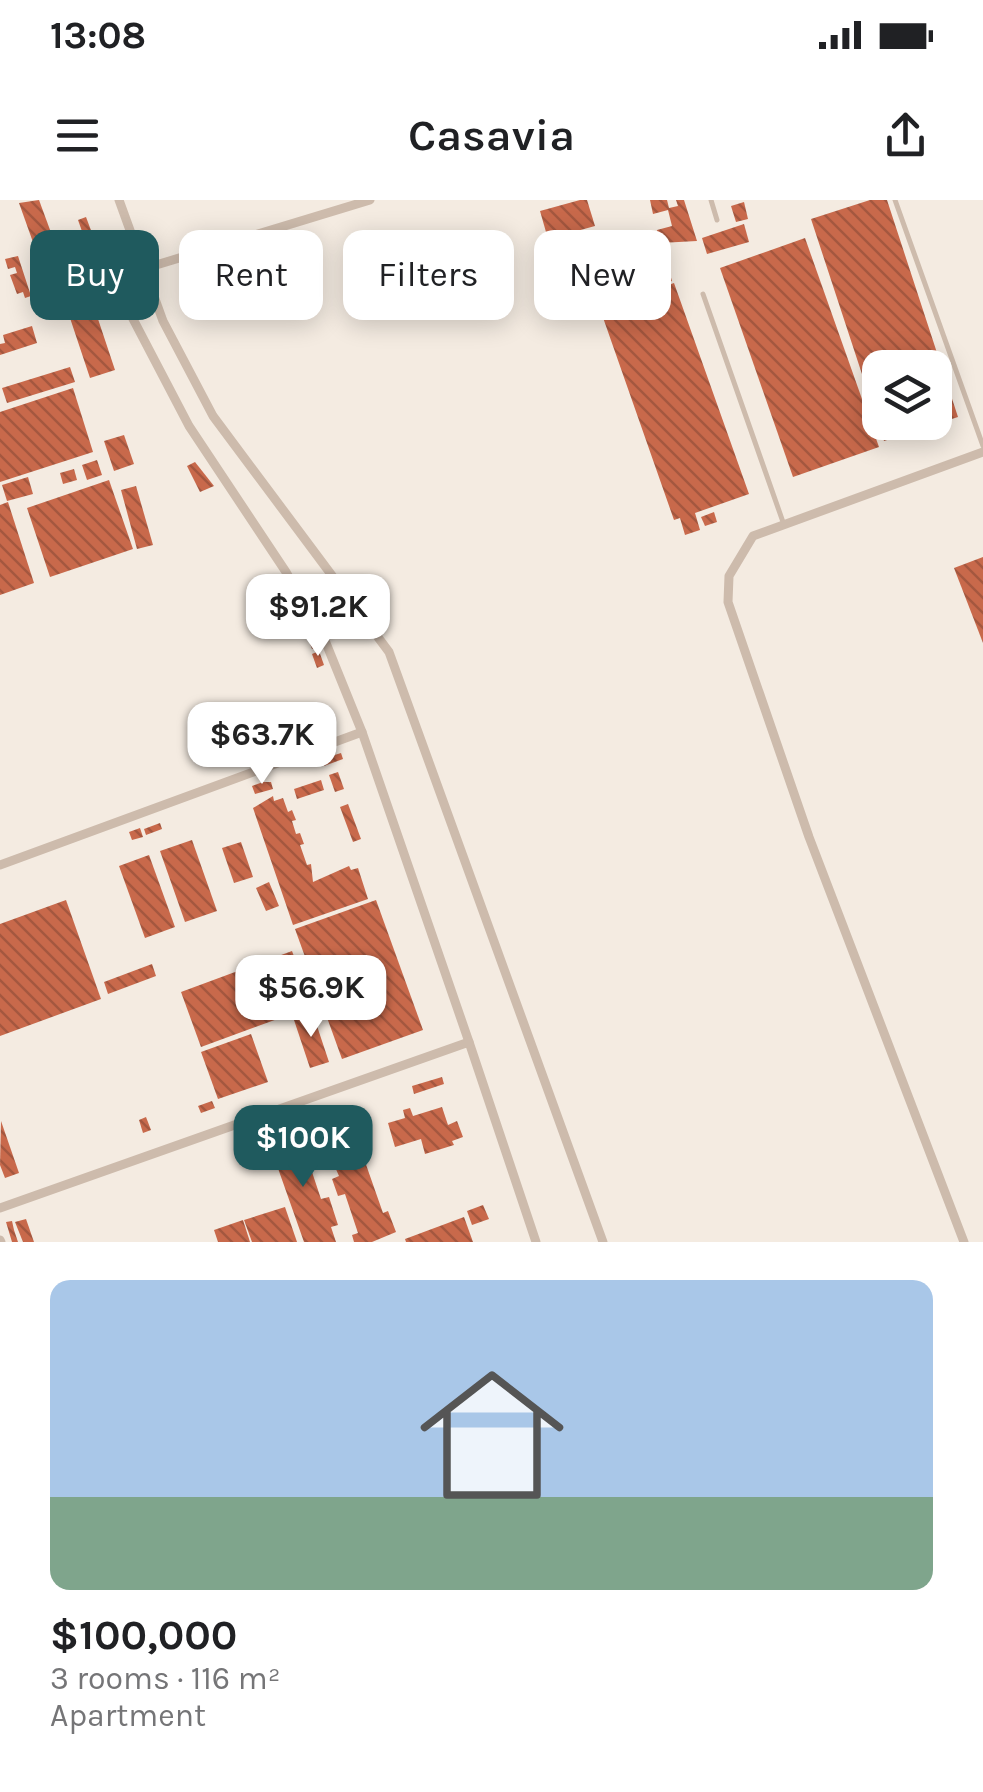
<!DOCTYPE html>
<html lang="en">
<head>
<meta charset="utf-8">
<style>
	:root { --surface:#fff; --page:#f6f6f6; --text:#202124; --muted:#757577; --line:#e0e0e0; --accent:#1f5a5e }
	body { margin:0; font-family:Karla,sans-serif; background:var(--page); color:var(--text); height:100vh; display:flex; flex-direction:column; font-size:38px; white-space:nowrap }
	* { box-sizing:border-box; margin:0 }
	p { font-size:32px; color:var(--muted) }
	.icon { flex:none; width:55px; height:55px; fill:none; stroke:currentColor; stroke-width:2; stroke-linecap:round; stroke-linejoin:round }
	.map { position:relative; height:1042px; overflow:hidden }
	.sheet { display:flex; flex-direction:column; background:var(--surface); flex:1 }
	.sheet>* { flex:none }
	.top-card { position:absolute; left:30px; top:30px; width:925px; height:90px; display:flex; gap:20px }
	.controls { position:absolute; left:862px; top:150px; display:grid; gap:20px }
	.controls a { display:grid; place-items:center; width:90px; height:90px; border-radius:20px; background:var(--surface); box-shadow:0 5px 25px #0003; font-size:50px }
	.price { position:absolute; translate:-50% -85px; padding:0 22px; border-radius:20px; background:#fff; color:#222; font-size:32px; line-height:65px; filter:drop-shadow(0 2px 5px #0008) }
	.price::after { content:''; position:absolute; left:50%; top:60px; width:30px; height:22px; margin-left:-15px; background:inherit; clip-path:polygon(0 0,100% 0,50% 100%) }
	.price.active { background:var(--accent); color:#fff }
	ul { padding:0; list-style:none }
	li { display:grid; align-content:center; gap:20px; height:530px; padding:0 50px }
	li+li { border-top:2px solid var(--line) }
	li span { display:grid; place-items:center; height:310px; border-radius:20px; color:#555 }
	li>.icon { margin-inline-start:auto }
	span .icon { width:180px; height:180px; fill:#fffc; stroke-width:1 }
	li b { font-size:42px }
	.pill { padding:0 35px; border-radius:20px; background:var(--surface); box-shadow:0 5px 25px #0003; font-size:35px; line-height:90px }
	.pill.active { background:var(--accent); color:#fff }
	.status { display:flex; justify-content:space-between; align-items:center; height:70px; padding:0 50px; background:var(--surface); direction:ltr }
	.status svg { height:28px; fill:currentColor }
	header { display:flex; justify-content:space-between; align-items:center; height:130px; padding:0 50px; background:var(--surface); font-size:45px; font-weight:600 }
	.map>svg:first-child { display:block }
</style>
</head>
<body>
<div class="status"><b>13:08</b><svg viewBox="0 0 49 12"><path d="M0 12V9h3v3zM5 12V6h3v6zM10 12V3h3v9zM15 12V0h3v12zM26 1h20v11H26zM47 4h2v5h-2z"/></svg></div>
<header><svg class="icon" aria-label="menu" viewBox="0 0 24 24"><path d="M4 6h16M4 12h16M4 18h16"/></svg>Casavia<svg class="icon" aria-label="share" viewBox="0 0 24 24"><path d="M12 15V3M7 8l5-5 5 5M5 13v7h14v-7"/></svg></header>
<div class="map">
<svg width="983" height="1042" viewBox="0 0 983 1042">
	<defs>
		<pattern id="building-back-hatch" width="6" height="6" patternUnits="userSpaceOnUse" patternTransform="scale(2.5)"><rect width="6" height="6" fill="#c8694b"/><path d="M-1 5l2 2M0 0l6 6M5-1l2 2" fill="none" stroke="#a4573f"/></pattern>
	</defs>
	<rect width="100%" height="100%" fill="#f4ebe1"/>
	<!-- building -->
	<g fill="url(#building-back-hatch)" fill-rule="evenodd">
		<polygon points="39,0 53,38 34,45 19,3"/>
		<polygon points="580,0 587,0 595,26 548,39 540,11"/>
		<polygon points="650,0 667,0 669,8 678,6 676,0 684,0 697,41 660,43 657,30 672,26 668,10 653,14"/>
		<path d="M 870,0 L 887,0 L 958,217 L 884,241 L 811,19 ZM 880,168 L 935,168 L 935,222 L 880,222 Z"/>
		<polygon points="744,2 748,19 736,22 731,6"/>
		<polygon points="86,17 103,62 94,65 78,20"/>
		<polygon points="744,24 749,42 707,54 702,38"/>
		<polygon points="805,38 879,247 793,277 720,68"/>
		<polygon points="18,56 31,96 25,98 23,92 17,94 10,75 17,73 15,67 8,69 5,59"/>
		<polygon points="66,65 76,89 64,93 55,70"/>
		<polygon points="670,74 672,81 654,88 651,81"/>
		<polygon points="674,83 749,294 695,313 700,330 685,335 680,318 674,320 600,109"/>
		<polygon points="94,107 115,170 90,178 69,115"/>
		<polygon points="32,126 37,143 0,155 0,144 5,143 3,135"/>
		<polygon points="70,167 75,182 7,203 2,188"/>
		<polygon points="73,188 93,252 0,282 0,212"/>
		<polygon points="124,235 134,264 114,271 104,241"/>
		<polygon points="97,260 102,275 87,280 82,265"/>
		<polygon points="195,262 214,286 200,292 187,266"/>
		<polygon points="74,269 77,280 63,284 60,273"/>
		<polygon points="28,277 33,294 7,301 2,285"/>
		<polygon points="109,280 133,349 50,377 27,308"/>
		<polygon points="136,286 153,345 137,349 121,290"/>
		<polygon points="8,302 34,383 0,395 0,305"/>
		<polygon points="714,312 717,322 705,326 701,317"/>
		<polygon points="983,357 983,443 954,368"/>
		<polygon points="312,427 318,447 312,449 305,430"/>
		<polygon points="319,451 324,465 317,468 312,454"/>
		<polygon points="341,553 343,559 324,566 322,559"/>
		<polygon points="338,572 344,589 335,592 329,575"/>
		<polygon points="321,580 324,590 297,599 294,589"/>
		<polygon points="263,582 271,582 273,589 255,594 252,586"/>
		<polygon points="273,596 274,601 283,598 288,612 292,610 296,620 292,621 296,634 300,633 304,644 300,645 307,665 311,664 313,682 349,666 351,670 358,668 368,699 293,725 253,608"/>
		<polygon points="348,604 361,639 353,642 340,607"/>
		<polygon points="160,623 162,629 146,635 144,629"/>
		<polygon points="140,628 143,637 132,640 129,632"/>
		<polygon points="192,640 217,711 185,722 160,651"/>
		<polygon points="241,642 253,677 234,683 222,648"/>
		<polygon points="149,655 175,727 145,738 119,666"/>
		<polygon points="269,682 279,706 266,711 256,688"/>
		<polygon points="66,700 101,799 0,836 0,724"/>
		<polygon points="376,700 423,830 342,859 295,729"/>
		<polygon points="292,751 313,806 201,847 181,792"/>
		<polygon points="152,764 156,776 108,794 104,782"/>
		<polygon points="312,811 329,862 310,868 293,817"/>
		<polygon points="251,834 268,882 218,899 201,852"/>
		<polygon points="442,877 444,884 414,894 412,886"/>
		<polygon points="212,901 215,908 201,913 198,906"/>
		<polygon points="442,907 448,925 457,921 463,937 452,941 454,945 425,954 421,939 395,947 388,923 405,918 403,910 410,908 413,916"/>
		<polygon points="146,917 151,930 143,933 139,920"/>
		<polygon points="350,919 383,1013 388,1011 396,1032 372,1042 354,1042 352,1035 358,1033 345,994 338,996 332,979 339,976 322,938 322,929"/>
		<polygon points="1,921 19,973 5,978 0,965"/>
		<polygon points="298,930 321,999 329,997 338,1025 331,1027 336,1042 304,1042 268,940"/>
		<polygon points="483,1005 489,1019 472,1025 467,1011"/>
		<polygon points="285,1007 297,1042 252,1042 244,1020"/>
		<polygon points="464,1017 473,1042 406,1042 405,1039"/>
		<polygon points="26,1019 34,1042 23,1042 15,1022"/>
		<polygon points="243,1020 250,1042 218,1042 214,1030"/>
		<polygon points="12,1021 14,1030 18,1042 12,1042 6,1022"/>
	</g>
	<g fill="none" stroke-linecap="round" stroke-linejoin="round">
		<!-- service -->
		<g stroke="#cdbbac" stroke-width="5">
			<polyline points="711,0 717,20"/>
			<polyline points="895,0 983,246"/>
			<polyline points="703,94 783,322"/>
		</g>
		<!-- minor -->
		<g stroke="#cdbbac" stroke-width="9">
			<polyline points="119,0 163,121 213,216 389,452 603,1042"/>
			<polyline points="370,0 143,69 123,80 121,96 189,226 286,372 326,443 362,532 469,842"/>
			<polyline points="0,665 362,532"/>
			<polyline points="0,1008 469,842 536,1042"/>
			<polyline points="0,1040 1,1042"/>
			<polyline points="964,1042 809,637 728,402 729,376 753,336 983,252"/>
		</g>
	</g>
</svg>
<div class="controls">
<a><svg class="icon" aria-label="layers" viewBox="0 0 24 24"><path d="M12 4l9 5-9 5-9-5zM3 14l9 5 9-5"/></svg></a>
</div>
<b class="price" style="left:318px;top:459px">$91.2K</b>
<b class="price" style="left:262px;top:587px">$63.7K</b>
<b class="price" style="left:311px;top:840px">$56.9K</b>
<b class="price active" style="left:303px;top:990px">$100K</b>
<div class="top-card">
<a class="pill active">Buy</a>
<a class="pill">Rent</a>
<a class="pill">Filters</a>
<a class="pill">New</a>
</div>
</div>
<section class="sheet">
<ul>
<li><span style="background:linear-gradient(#a9c7e8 70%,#7fa58c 0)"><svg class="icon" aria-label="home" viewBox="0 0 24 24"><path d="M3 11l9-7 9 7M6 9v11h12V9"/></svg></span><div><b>$100,000</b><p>3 rooms · 116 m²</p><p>Apartment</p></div></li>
</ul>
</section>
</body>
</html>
